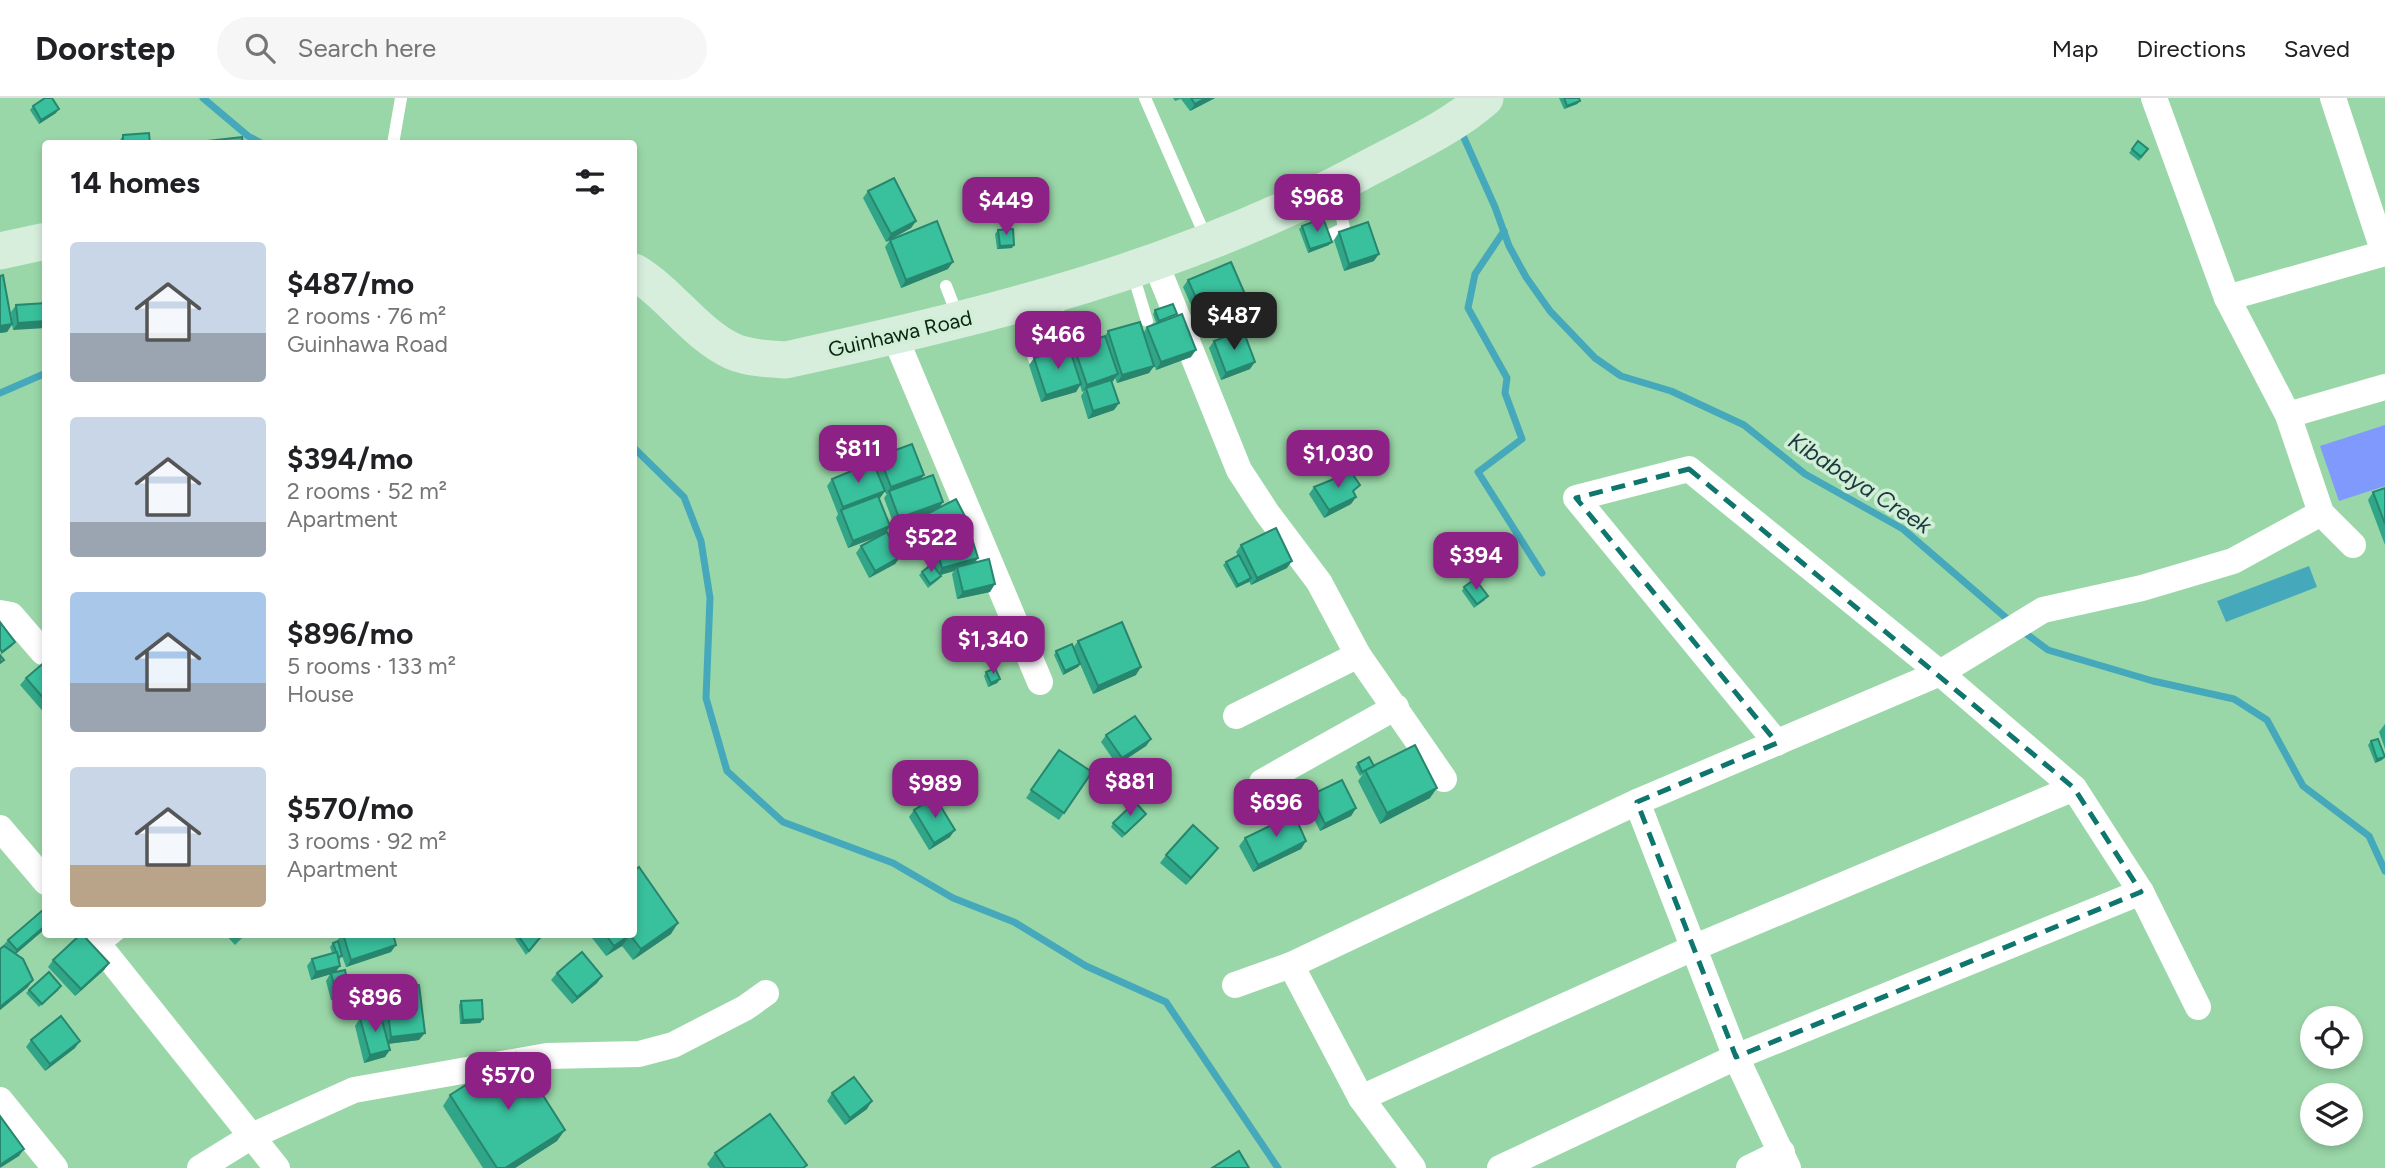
<!DOCTYPE html>
<html lang="en">
<head>
<meta charset="utf-8">
<style>
	:root { --surface:#fff; --page:#f6f6f6; --text:#202124; --muted:#757577; --line:#e0e0e0; --accent:#8d2185 }
	body { margin:0; font-family:Figtree,sans-serif; background:var(--page); color:var(--text); height:100vh; display:flex; flex-direction:column; font-size:26px; white-space:nowrap }
	* { box-sizing:border-box; margin:0 }
	p { font-size:23px; color:var(--muted) }
	.icon { flex:none; width:38px; height:38px; fill:none; stroke:currentColor; stroke-width:2; stroke-linecap:round; stroke-linejoin:round }
	.map { position:relative; flex:1; overflow:hidden }
	.sheet { position:absolute; left:42px; top:42px; width:595px; height:798px; display:flex; flex-direction:column; background:var(--surface); border-radius:7px; box-shadow:0 4px 10px #0003 }
	.sheet>* { flex:none }
	.tools { position:absolute; left:2300px; top:908px; display:grid; gap:14px }
	.tools a { display:grid; place-items:center; width:63px; height:63px; border-radius:50%; background:var(--surface); box-shadow:0 4px 10px #0003; font-size:35px }
	.price { position:absolute; translate:-50% -60px; padding:0 16px; border-radius:14px; background:var(--accent); color:#fff; font-size:23px; line-height:46px; filter:drop-shadow(0 2px 4px #0008) }
	.price::after { content:''; position:absolute; left:50%; top:42px; width:21px; height:16px; margin-left:-10px; background:inherit; clip-path:polygon(0 0,100% 0,50% 100%) }
	.price.selected { background:#222; color:#fff }
	ul { padding:0; list-style:none }
	li { display:flex; align-items:center; gap:21px; height:175px; padding:0 28px }
	li span { display:grid; place-items:center; flex:none; width:196px; height:140px; border-radius:7px; color:#555 }
	li>.icon { margin-inline-start:auto }
	span .icon { width:84px; height:84px; fill:#fffc; stroke-width:1 }
	li b { font-size:30px }
	h2 { display:flex; justify-content:space-between; align-items:center; height:84px; padding:0 28px; font-size:30px }
	header { display:flex; align-items:center; gap:42px; box-sizing:border-box; height:98px; padding:0 35px; background:var(--surface); border-bottom:2px solid var(--line) }
	header strong { font-size:33px }
	nav { display:flex; gap:38px; margin-inline-start:auto; font-size:24px }
	.search { width:490px; height:63px; background:var(--page); display:flex; align-items:center; gap:18px; box-sizing:border-box; padding:0 24px; border-radius:38px; color:var(--muted); font-size:26px }
	.map>svg:first-child { display:block }
</style>
</head>
<body>
<header>
<strong>Doorstep</strong>
<div class="search"><svg class="icon" aria-label="search" viewBox="0 0 24 24"><circle cx="10" cy="10" r="6"/><path d="M15 15l6 6"/></svg>Search here</div>
<nav><a>Map</a><a>Directions</a><a>Saved</a></nav>
</header>
<div class="map">
<svg width="2385" height="1070" viewBox="0 0 2385 1070">
	<rect width="100%" height="100%" fill="#9ad7a8"/>
	<!-- green -->
	<polygon fill="#8099fc" points="2385,327 2385,388 2339,403 2320,348"/>
	<!-- water -->
	<polygon fill="#46a9bb" points="2309,468 2317,489 2226,524 2217,503"/>
	<g fill="none" stroke-linecap="round" stroke-linejoin="round">
		<!-- stream -->
		<g stroke="#46a9bb" stroke-width="7">
			<polyline points="203,0 248,38 263,46"/>
			<polyline points="1460,31 1495,109 1509,148 1526,179 1550,213 1595,260 1621,278 1671,293 1744,327 1805,376 1903,431 2012,525"/>
			<polyline points="1504,133 1475,176 1468,210 1507,280 1505,295 1522,341 1478,374 1542,475"/>
			<polyline points="0,295 46,275"/>
			<polyline points="634,350 684,399 701,443 710,500 706,600 727,673 783,724 893,765 953,800 1014,824 1086,868 1166,904 1278,1070"/>
			<polyline points="2021,532 2048,552 2153,583 2234,601 2267,622 2303,688 2369,738 2385,773"/>
		</g>
		<!-- lane -->
		<g stroke="#fff" stroke-width="12">
			<polyline points="1145,0 1207,142"/>
			<polyline points="393,46 401,0"/>
			<polyline points="1330,137 1344,130 1336,89"/>
			<polyline points="1133,176 1147,223"/>
			<polyline points="946,188 958,219"/>
			<polyline points="1051,198 1075,251"/>
			<polyline points="1016,211 1035,263"/>
			<polyline points="101,850 119,836"/>
		</g>
		<!-- street -->
		<g stroke="#fff" stroke-width="26">
			<polyline points="2333,0 2384,155"/>
			<polyline points="1156,166 1239,372 1267,415 1319,484 1358,557 1444,681"/>
			<polyline points="2227,200 2385,155"/>
			<polyline points="895,239 1040,584"/>
			<polyline points="2288,317 2385,289"/>
			<polyline points="2321,415 2353,447"/>
			<polyline points="0,515 11,517 43,554"/>
			<polyline points="1236,618 1358,557"/>
			<polyline points="1777,645 1576,400 1689,371 1940,575 2074,690 2141,794 2198,909"/>
			<polyline points="1262,684 1396,609"/>
			<polyline points="1637,704 1736,959 1788,1070"/>
			<polyline points="0,730 46,784"/>
			<polyline points="90,836 277,1070"/>
			<polyline points="1291,867 1361,1000 1413,1070"/>
			<polyline points="1235,887 1291,867 1637,704 1940,575 2043,512 2142,490 2233,463 2321,415 2288,317 2227,200 2154,0"/>
			<polyline points="1361,1000 1693,850 2074,690"/>
			<polyline points="0,1002 55,1070"/>
			<polyline points="200,1070 252,1038 354,992 547,958 639,956 673,947 745,910 766,895"/>
			<polyline points="1500,1070 1736,959 2141,794"/>
			<polyline points="1749,1070 1782,1054"/>
		</g>
		<!-- secondary -->
		<g stroke="#d7eedd" stroke-width="37">
			<polyline points="0,153 46,143"/>
			<path d="M 634,174 C 670,195 694,235 732,253 C 748,260 768,261 786,262 C 991,217 1186,170 1372,68 C 1410,48 1452,29 1485,0"/>
		</g>
	</g>
	<!-- wall -->
	<g fill="#31a587">
		<polygon points="1173,0 1215,0 1190,13 1181,1 1175,3"/>
		<polygon points="1559,0 1579,0 1580,3 1577,6 1564,11"/>
		<polygon points="33,8 56,15 39,26 30,12"/>
		<polygon points="123,37 150,46 118,46"/>
		<polygon points="2138,43 2148,51 2139,63 2129,55"/>
		<polygon points="868,93 916,123 911,130 886,144 863,100"/>
		<polygon points="1302,128 1329,147 1308,155 1299,131"/>
		<polygon points="998,132 1012,150 997,151 995,136"/>
		<polygon points="1339,134 1374,163 1344,173 1334,142"/>
		<polygon points="890,142 948,171 901,190 885,149"/>
		<polygon points="0,178 12,224 11,214 16,207 46,205 13,232 12,227 7,234 0,235"/>
		<polygon points="1188,182 1246,218 1204,236 1183,189"/>
		<polygon points="1155,212 1191,259 1156,272 1153,263 1154,268 1149,275 1117,285 1115,280 1112,284 1119,305 1114,312 1088,321 1081,298 1084,293 1082,294 1080,287 1076,294 1041,304 1029,267 1034,260 1070,254 1074,249 1105,238 1108,233 1144,234 1147,229 1156,225 1153,216"/>
		<polygon points="1214,243 1250,271 1221,282 1209,250"/>
		<polygon points="879,358 920,382 939,409 964,433 952,439 975,465 990,494 957,501 952,476 954,473 940,477 941,478 938,482 928,490 919,477 922,474 934,468 929,451 933,445 927,433 930,450 917,455 910,438 910,449 899,453 893,440 896,436 907,432 906,429 908,425 922,422 927,416 894,427 884,400 887,396 886,396 885,393 879,401 890,428 886,434 900,459 895,466 869,480 856,455 861,448 879,438 848,450 836,420 838,416 827,388 832,381 874,365"/>
		<polygon points="1314,389 1354,395 1356,399 1351,406 1324,420 1309,396"/>
		<polygon points="2385,390 2385,447 2368,402 2373,394"/>
		<polygon points="1241,447 1287,470 1251,487 1249,483 1236,490 1223,467 1226,464 1238,458 1236,454"/>
		<polygon points="1464,489 1485,502 1474,510 1462,493"/>
		<polygon points="1078,543 1136,577 1093,596 1080,566 1078,569 1063,577 1054,557 1056,553 1073,550"/>
		<polygon points="46,563 46,617 20,587 26,580"/>
		<polygon points="986,574 1000,581 997,585 988,589 984,578"/>
		<polygon points="2385,626 2385,651 2379,634"/>
		<polygon points="1106,637 1151,641 1146,648 1117,667 1101,644"/>
		<polygon points="2371,643 2382,662 2375,665 2368,647"/>
		<polygon points="1059,652 1092,674 1059,722 1026,700"/>
		<polygon points="1358,665 1374,668 1430,700 1380,726 1358,683 1363,676 1360,678 1355,669"/>
		<polygon points="1311,697 1356,710 1351,718 1320,733 1306,705"/>
		<polygon points="914,712 950,739 929,752 909,719"/>
		<polygon points="1144,719 1122,740 1111,729 1113,725"/>
		<polygon points="1245,740 1306,743 1301,751 1253,774 1239,748"/>
		<polygon points="1218,750 1186,787 1160,765 1166,757"/>
		<polygon points="46,813 46,830 16,856 28,889 0,912 0,851 8,842"/>
		<polygon points="225,836 246,836 235,847"/>
		<polygon points="342,836 393,836 391,854 346,869 341,855 342,858 339,862 336,874 344,898 331,902 326,883 330,876 311,882 307,868 312,861 332,855 330,849 333,845 337,843"/>
		<polygon points="512,836 544,836 526,857"/>
		<polygon points="589,836 671,836 633,862 622,848 606,858"/>
		<polygon points="53,862 109,865 104,872 75,898 48,869"/>
		<polygon points="557,875 602,878 597,885 572,906 551,882"/>
		<polygon points="385,891 419,942 388,946 385,959 364,965 355,928 360,920 383,927 380,898"/>
		<polygon points="29,892 59,892 39,909 26,895"/>
		<polygon points="461,903 483,921 480,925 460,926 459,907"/>
		<polygon points="31,942 75,950 45,973 26,949"/>
		<polygon points="832,995 867,1011 845,1027 827,1003"/>
		<polygon points="450,997 557,1043 515,1070 483,1070 443,1008"/>
		<polygon points="715,1055 805,1070 710,1070 707,1066"/>
	</g>
	<!-- shaded-wall -->
	<g fill="#28866e">
		<polygon points="1206,0 1215,0 1190,13 1195,6"/>
		<polygon points="1580,3 1577,6 1564,11 1567,8"/>
		<polygon points="59,11 56,15 39,26 41,22"/>
		<polygon points="916,123 911,130 886,144 891,136"/>
		<polygon points="1332,144 1329,147 1308,155 1310,151"/>
		<polygon points="1014,147 1012,150 997,151 1000,148"/>
		<polygon points="1379,156 1374,163 1344,173 1349,166"/>
		<polygon points="953,164 948,171 901,190 906,182"/>
		<polygon points="1251,210 1246,218 1204,236 1209,229"/>
		<polygon points="46,223 46,230 13,232 18,225"/>
		<polygon points="12,226 7,234 0,235 0,228"/>
		<polygon points="1196,252 1191,259 1156,272 1161,264"/>
		<polygon points="1255,264 1250,271 1221,282 1226,275"/>
		<polygon points="1154,268 1149,275 1117,285 1122,277"/>
		<polygon points="1118,276 1113,283 1087,292 1086,290 1082,294 1087,287"/>
		<polygon points="1081,286 1076,294 1041,304 1046,297"/>
		<polygon points="1119,305 1114,312 1088,321 1093,313"/>
		<polygon points="924,377 919,384 889,393 886,396 891,389"/>
		<polygon points="885,393 880,400 842,415 841,412 838,416 843,409"/>
		<polygon points="1356,399 1351,406 1324,420 1329,412"/>
		<polygon points="943,404 938,412 894,427 899,420"/>
		<polygon points="969,426 964,433 935,448 940,440"/>
		<polygon points="890,428 885,436 848,450 853,443"/>
		<polygon points="912,445 910,449 899,453 901,449"/>
		<polygon points="932,446 930,450 917,455 919,451"/>
		<polygon points="900,459 895,466 869,480 875,473"/>
		<polygon points="978,460 973,468 957,469 954,473 937,478 942,470"/>
		<polygon points="1292,463 1287,470 1251,487 1257,480"/>
		<polygon points="1251,480 1249,484 1236,490 1238,487"/>
		<polygon points="995,486 990,494 957,501 963,494"/>
		<polygon points="15,544 12,548 0,557 2,554"/>
		<polygon points="1080,566 1078,569 1063,577 1065,573"/>
		<polygon points="1141,569 1136,577 1093,596 1098,588"/>
		<polygon points="1000,581 997,585 988,589 991,585"/>
		<polygon points="1151,641 1146,648 1117,667 1122,660"/>
		<polygon points="2385,659 2382,662 2375,665 2377,661"/>
		<polygon points="1437,690 1430,700 1380,726 1387,715"/>
		<polygon points="1356,710 1351,718 1320,733 1325,726"/>
		<polygon points="955,732 950,739 929,752 934,745"/>
		<polygon points="1306,743 1301,751 1253,774 1258,767"/>
		<polygon points="1218,750 1213,757 1186,787 1191,780"/>
		<polygon points="678,825 671,836 633,862 641,851"/>
		<polygon points="46,827 46,830 12,859 17,852"/>
		<polygon points="630,837 622,848 606,858 614,848"/>
		<polygon points="396,847 391,854 346,869 351,862"/>
		<polygon points="109,865 104,872 75,898 81,891"/>
		<polygon points="340,868 335,875 311,882 316,874"/>
		<polygon points="602,878 597,885 572,906 577,899"/>
		<polygon points="33,882 28,889 0,912 0,909"/>
		<polygon points="349,891 344,898 331,902 336,894"/>
		<polygon points="483,921 480,925 460,926 463,922"/>
		<polygon points="425,935 419,942 386,946 391,939"/>
		<polygon points="80,943 75,950 45,973 50,966"/>
		<polygon points="390,952 385,959 364,965 370,957"/>
		<polygon points="872,1003 867,1011 845,1027 850,1020"/>
		<polygon points="565,1032 557,1043 515,1070 505,1070"/>
		<polygon points="24,1051 19,1058 0,1070 0,1067"/>
	</g>
	<!-- building -->
	<g fill="#39c09d" stroke="#28866e" stroke-width="2">
		<polygon points="45,0 52,0 59,11 41,22 33,8"/>
		<polygon points="1191,0 1206,0 1195,6"/>
		<polygon points="1564,0 1579,0 1580,3 1567,8"/>
		<polygon points="149,35 150,46 123,46 123,37"/>
		<polygon points="242,39 243,46 199,46 199,44"/>
		<polygon points="2138,43 2148,51 2141,59 2132,51"/>
		<polygon points="894,80 916,123 891,136 868,93"/>
		<polygon points="1323,120 1332,144 1310,151 1302,128"/>
		<polygon points="937,123 953,164 906,182 890,142"/>
		<polygon points="1368,124 1379,156 1349,166 1339,134"/>
		<polygon points="1013,131 1014,147 1000,148 998,132"/>
		<polygon points="1231,164 1251,210 1209,229 1188,182"/>
		<polygon points="3,177 12,226 0,228 0,178"/>
		<polygon points="46,205 46,223 18,225 16,207"/>
		<polygon points="1173,206 1177,216 1159,223 1155,212"/>
		<polygon points="1182,216 1196,252 1161,264 1147,229"/>
		<polygon points="1140,224 1154,268 1122,277 1108,233"/>
		<polygon points="1243,232 1255,264 1226,275 1214,243"/>
		<polygon points="1105,238 1118,276 1087,287 1074,249"/>
		<polygon points="1069,249 1081,286 1046,297 1034,260"/>
		<polygon points="1111,282 1119,305 1093,313 1086,290"/>
		<polygon points="912,346 924,377 891,389 879,358"/>
		<polygon points="873,364 885,393 843,409 832,381"/>
		<polygon points="1351,374 1360,387 1353,393 1356,399 1329,412 1314,389"/>
		<polygon points="933,377 943,404 899,420 889,393"/>
		<polygon points="2385,390 2385,426 2373,394"/>
		<polygon points="878,398 890,428 853,443 841,412"/>
		<polygon points="956,401 969,426 940,440 927,416"/>
		<polygon points="922,420 932,446 919,451 908,425"/>
		<polygon points="1276,430 1292,463 1257,480 1241,447"/>
		<polygon points="907,432 912,445 901,449 896,436"/>
		<polygon points="887,434 900,459 875,473 861,448"/>
		<polygon points="970,434 978,460 942,470 934,444"/>
		<polygon points="1239,457 1251,480 1238,487 1226,464"/>
		<polygon points="989,461 995,486 963,494 957,469"/>
		<polygon points="932,466 941,478 930,486 922,474"/>
		<polygon points="1475,481 1488,498 1477,506 1464,489"/>
		<polygon points="0,524 15,544 2,554 0,551"/>
		<polygon points="1122,524 1141,569 1098,588 1078,543"/>
		<polygon points="1072,546 1080,566 1065,573 1056,553"/>
		<polygon points="0,557 4,562 0,565"/>
		<polygon points="46,563 46,603 26,580"/>
		<polygon points="995,570 1000,581 991,585 986,574"/>
		<polygon points="1135,618 1151,641 1122,660 1106,637"/>
		<polygon points="2378,641 2385,659 2377,661 2371,643"/>
		<polygon points="1415,647 1437,690 1387,715 1365,672"/>
		<polygon points="1059,652 1092,674 1064,715 1031,692"/>
		<polygon points="1369,659 1374,668 1362,674 1358,665"/>
		<polygon points="1342,682 1356,710 1325,726 1311,697"/>
		<polygon points="935,699 955,732 934,745 914,712"/>
		<polygon points="1135,704 1146,716 1125,736 1113,725"/>
		<polygon points="1294,716 1306,743 1258,767 1245,740"/>
		<polygon points="1193,727 1218,750 1191,780 1166,757"/>
		<polygon points="639,769 678,825 641,851 630,837 614,848 605,836 634,836 634,773"/>
		<polygon points="44,811 46,813 46,827 17,852 8,842"/>
		<polygon points="81,836 82,836 109,865 81,891 53,862"/>
		<polygon points="343,836 393,836 396,847 351,862"/>
		<polygon points="517,836 543,836 529,853"/>
		<polygon points="338,843 342,858 338,859 333,845"/>
		<polygon points="4,848 23,861 33,882 0,909 0,851"/>
		<polygon points="337,854 340,868 316,874 312,861"/>
		<polygon points="582,854 602,878 577,899 557,875"/>
		<polygon points="345,872 349,891 336,894 331,875"/>
		<polygon points="49,874 61,888 42,906 29,892"/>
		<polygon points="419,887 425,935 391,939 385,891"/>
		<polygon points="482,902 483,921 463,922 461,903"/>
		<polygon points="380,915 390,952 370,957 360,920"/>
		<polygon points="61,918 80,943 50,966 31,942"/>
		<polygon points="516,955 565,1032 505,1070 497,1070 450,997"/>
		<polygon points="854,979 872,1003 850,1020 832,995"/>
		<polygon points="770,1016 807,1067 803,1070 725,1070 715,1055"/>
		<polygon points="0,1018 24,1051 0,1067"/>
		<polygon points="1239,1053 1249,1070 1212,1070"/>
	</g>
	<!-- marked area -->
	<path fill="none" stroke="#0f766e" stroke-width="5" stroke-dasharray="14 9" stroke-linejoin="round" d="M 1689,371 L 2074,690 L 2141,794 L 1736,959 L 1637,704 L 1777,645 L 1576,400 Z"/>
	<g text-anchor="middle" stroke-width="7" stroke-linejoin="round" paint-order="stroke">
		<!-- street labels -->
		<g font-size="21" fill="#0a2312" stroke="#d1efd7">
			<text transform="translate(900 236) rotate(-13)" y="7">Guinhawa Road</text>
		</g>
		<!-- water labels -->
		<g font-size="23" font-style="italic" fill="#1b393f" stroke="#d1efd7">
			<text transform="translate(1860 385) rotate(33)" y="8">Kibabaya Creek</text>
		</g>
	</g>
</svg>
<div class="tools">
<a><svg class="icon" aria-label="locate" viewBox="0 0 24 24"><circle cx="12" cy="12" r="6"/><path d="M12 2v4M12 18v4M2 12h4M18 12h4"/></svg></a>
<a><svg class="icon" aria-label="layers" viewBox="0 0 24 24"><path d="M12 4l9 5-9 5-9-5zM3 14l9 5 9-5"/></svg></a>
</div>
<b class="price" style="left:1317px;top:136px">$968</b>
<b class="price" style="left:1006px;top:139px">$449</b>
<b class="price selected" style="left:1234px;top:254px">$487</b>
<b class="price" style="left:1058px;top:273px">$466</b>
<b class="price" style="left:858px;top:387px">$811</b>
<b class="price" style="left:1338px;top:392px">$1,030</b>
<b class="price" style="left:931px;top:476px">$522</b>
<b class="price" style="left:1476px;top:494px">$394</b>
<b class="price" style="left:993px;top:578px">$1,340</b>
<b class="price" style="left:1130px;top:720px">$881</b>
<b class="price" style="left:935px;top:722px">$989</b>
<b class="price" style="left:1276px;top:741px">$696</b>
<b class="price" style="left:375px;top:936px">$896</b>
<b class="price" style="left:508px;top:1014px">$570</b>
<section class="sheet">
<h2>14 homes<svg class="icon" aria-label="filters" viewBox="0 0 24 24"><path d="M4 7h16M4 17h16"/><circle cx="9" cy="7" r="2"/><circle cx="15" cy="17" r="2"/></svg></h2>
<ul>
<li><span style="background:linear-gradient(#c9d6e8 65%,#9aa5b1 0)"><svg class="icon" aria-label="home" viewBox="0 0 24 24"><path d="M3 11l9-7 9 7M6 9v11h12V9"/></svg></span><div><b>$487/mo</b><p>2 rooms · 76 m²</p><p>Guinhawa Road</p></div></li>
<li><span style="background:linear-gradient(#c9d6e8 75%,#9aa5b1 0)"><svg class="icon" aria-label="home" viewBox="0 0 24 24"><path d="M3 11l9-7 9 7M6 9v11h12V9"/></svg></span><div><b>$394/mo</b><p>2 rooms · 52 m²</p><p>Apartment</p></div></li>
<li><span style="background:linear-gradient(#a9c7e8 65%,#9aa5b1 0)"><svg class="icon" aria-label="home" viewBox="0 0 24 24"><path d="M3 11l9-7 9 7M6 9v11h12V9"/></svg></span><div><b>$896/mo</b><p>5 rooms · 133 m²</p><p>House</p></div></li>
<li><span style="background:linear-gradient(#c9d6e8 70%,#b9a48a 0)"><svg class="icon" aria-label="home" viewBox="0 0 24 24"><path d="M3 11l9-7 9 7M6 9v11h12V9"/></svg></span><div><b>$570/mo</b><p>3 rooms · 92 m²</p><p>Apartment</p></div></li>
</ul>
</section>
</div>
</body>
</html>
